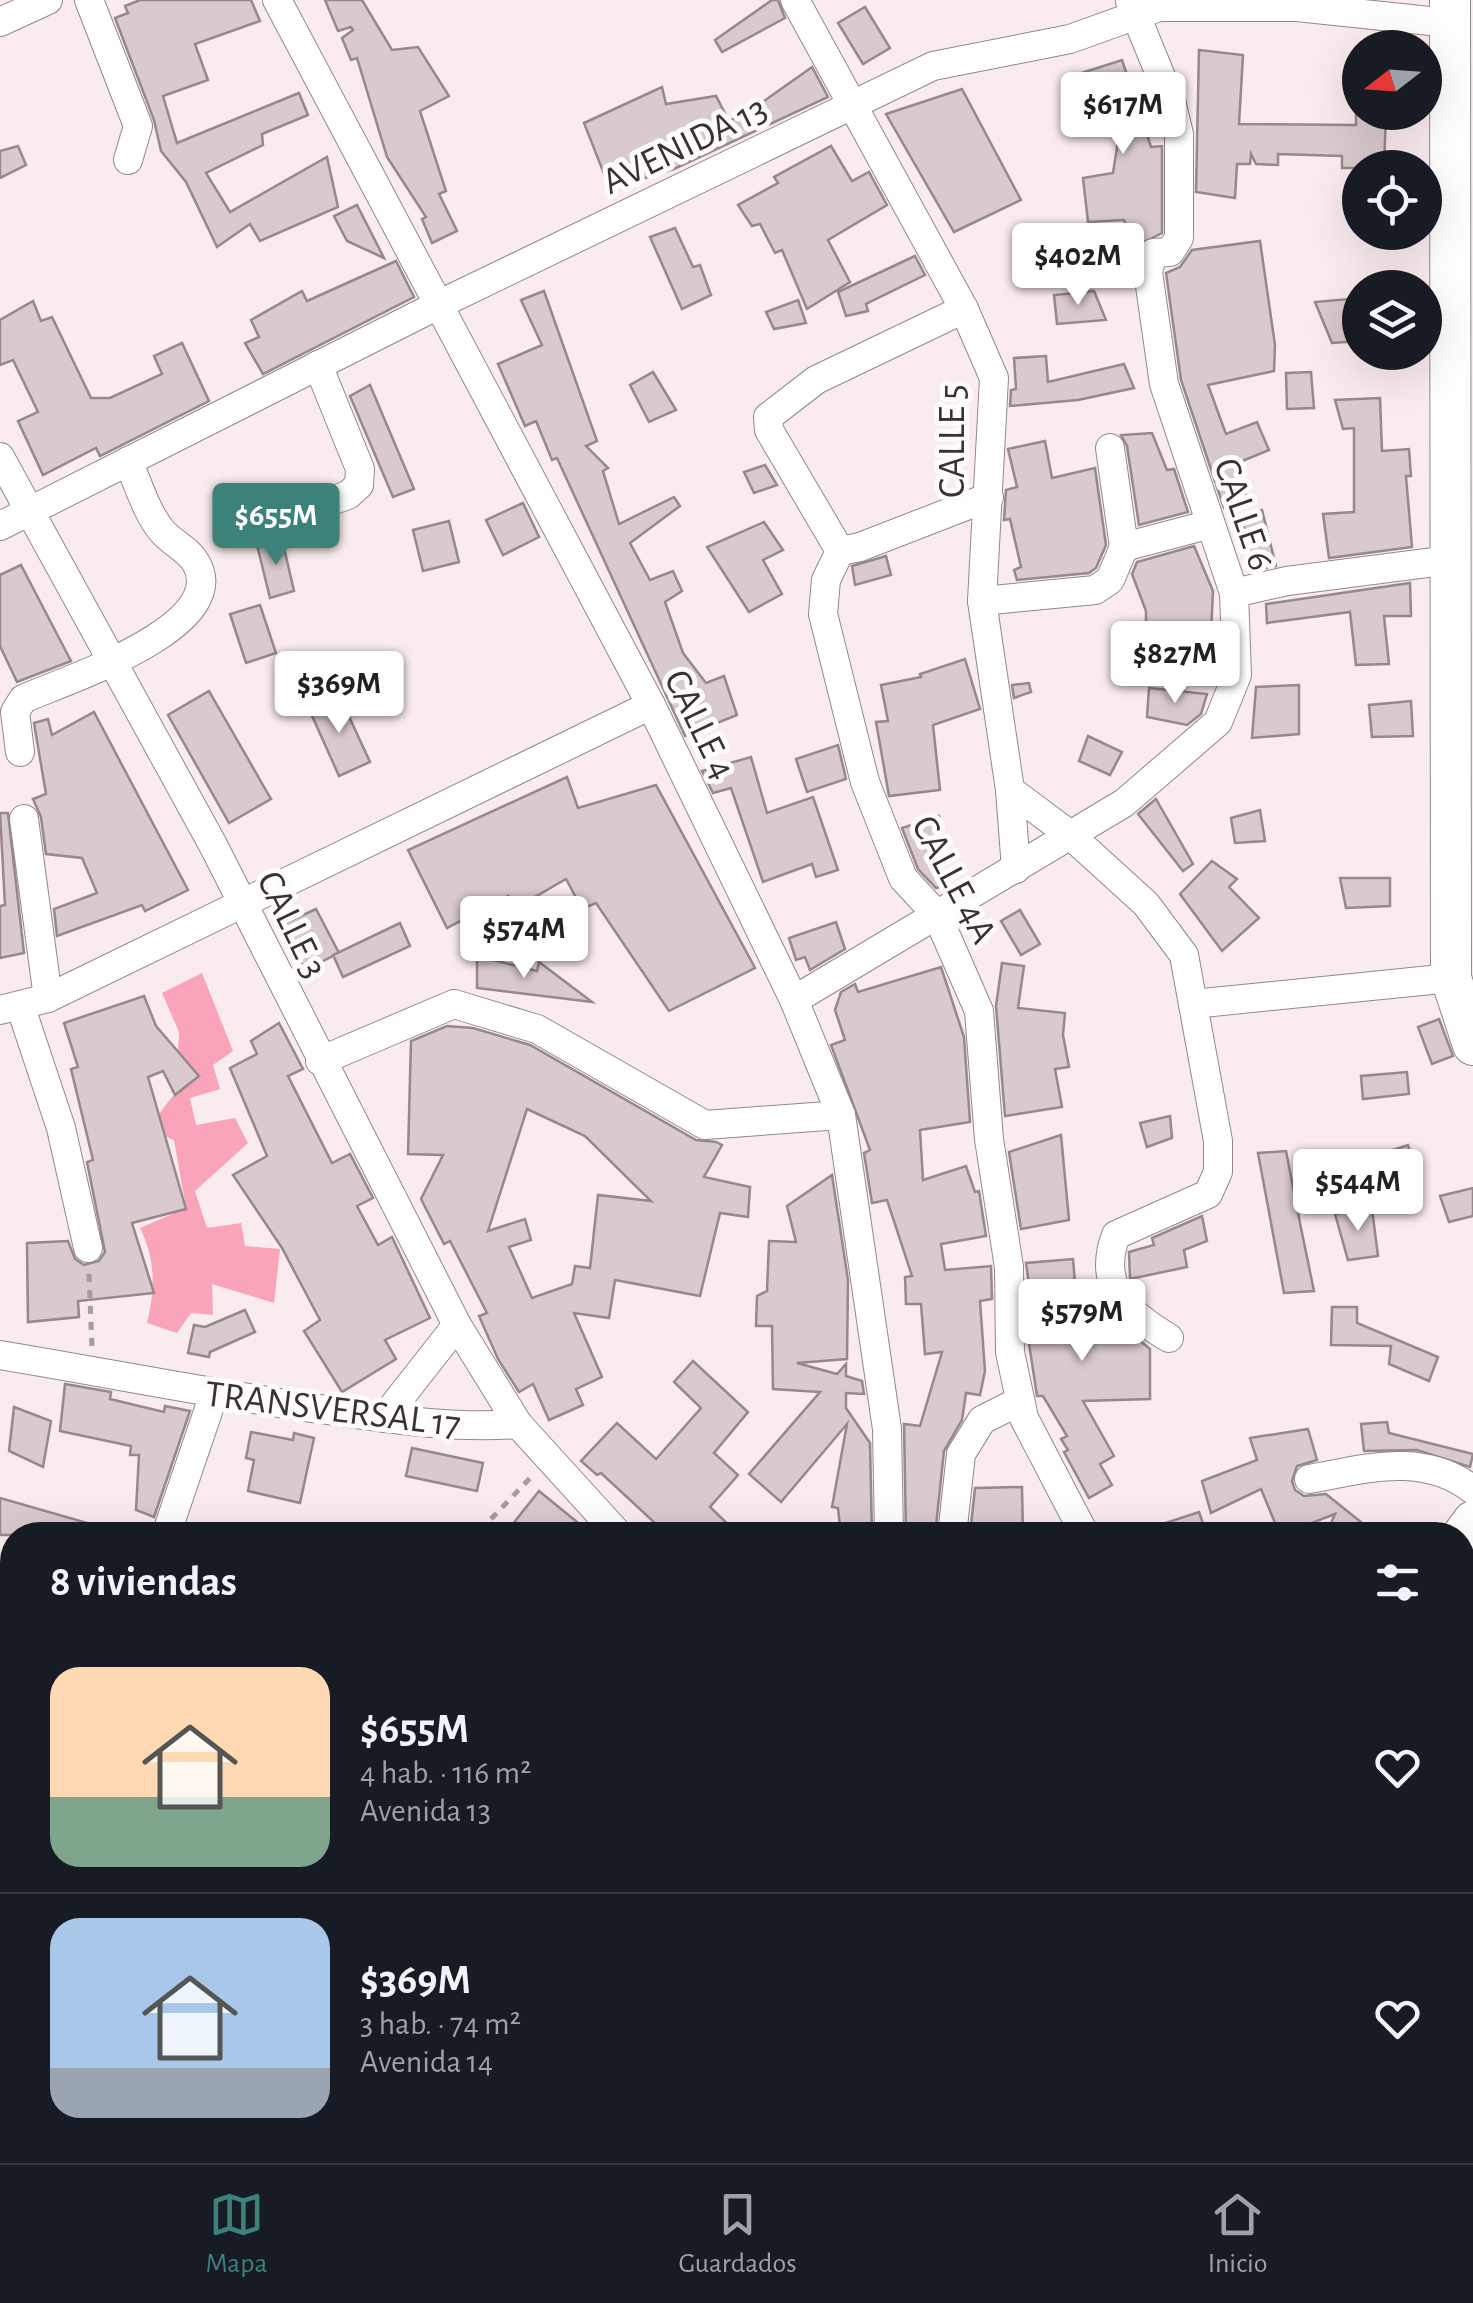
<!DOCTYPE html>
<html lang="es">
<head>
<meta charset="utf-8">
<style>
	:root { --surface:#171b24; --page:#242831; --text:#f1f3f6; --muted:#9ea1a6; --line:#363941; --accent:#3d8279 }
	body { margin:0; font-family:"Alegreya Sans",sans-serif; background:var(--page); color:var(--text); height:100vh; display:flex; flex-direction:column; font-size:38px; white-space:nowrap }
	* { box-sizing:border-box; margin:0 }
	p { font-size:32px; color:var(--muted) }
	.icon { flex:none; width:55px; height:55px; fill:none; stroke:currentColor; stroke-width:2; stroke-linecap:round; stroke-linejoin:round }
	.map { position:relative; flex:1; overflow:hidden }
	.side { position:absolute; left:0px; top:1522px; width:1475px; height:642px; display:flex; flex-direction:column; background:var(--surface); border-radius:40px 40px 0 0; box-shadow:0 10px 40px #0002 }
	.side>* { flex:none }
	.needle { width:65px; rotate:253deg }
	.controls { position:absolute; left:1342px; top:30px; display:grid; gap:20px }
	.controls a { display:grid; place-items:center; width:100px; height:100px; border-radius:50%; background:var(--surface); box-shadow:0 10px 40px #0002; font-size:50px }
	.price { position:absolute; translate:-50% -85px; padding:0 22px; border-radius:10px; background:#fff; color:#222; font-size:32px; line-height:65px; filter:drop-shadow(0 2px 5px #0008) }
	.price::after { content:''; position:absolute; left:50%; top:60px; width:30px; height:22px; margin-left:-15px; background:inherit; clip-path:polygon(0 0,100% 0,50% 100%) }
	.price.selected { background:var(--accent); color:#fff }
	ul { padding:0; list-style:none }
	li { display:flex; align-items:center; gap:30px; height:250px; padding:0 50px }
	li+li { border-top:2px solid var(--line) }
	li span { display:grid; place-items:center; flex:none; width:280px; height:200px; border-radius:30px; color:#555 }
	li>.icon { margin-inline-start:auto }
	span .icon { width:120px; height:120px; fill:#fffc; stroke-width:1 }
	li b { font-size:42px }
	h2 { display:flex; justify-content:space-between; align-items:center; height:120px; padding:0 50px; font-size:42px }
	.menu { display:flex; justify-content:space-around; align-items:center; height:140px; border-top:2px solid var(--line); background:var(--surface); font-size:28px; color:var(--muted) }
	.menu a { display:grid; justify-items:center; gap:5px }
	.menu .selected { color:var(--accent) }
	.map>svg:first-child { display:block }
</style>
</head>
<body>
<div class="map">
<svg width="1473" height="2163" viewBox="0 0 1473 2163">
	<rect width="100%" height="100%" fill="#faebee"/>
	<!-- forest -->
	<path fill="#f9a4b9" d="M 202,973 L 233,1051 L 213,1065 L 220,1089 L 190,1098 L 196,1125 L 235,1118 L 248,1143 L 195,1191 L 207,1228 L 241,1223 L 245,1246 L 280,1249 L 274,1303 L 212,1284 L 213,1315 L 191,1313 L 177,1333 L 147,1323 C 155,1289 156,1260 140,1228 L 186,1208 L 174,1140 L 162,1135 L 153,1122 L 172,1097 L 198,1076 L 178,1052 L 179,1032 L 162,993 Z"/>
	<!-- building -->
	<g fill="#d9cacd" stroke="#96888b" stroke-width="2.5" fill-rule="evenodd">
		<polygon points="140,0 251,0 260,21 195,44 208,80 163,96 177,143 299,93 308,115 262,134 263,145 206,173 230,212 327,157 338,207 260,241 250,224 217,247 186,182 161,151 154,120 115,18 128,13 125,6"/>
		<polygon points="325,0 362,0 392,50 418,47 449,96 420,111 446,191 439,194 457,231 432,243 422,219 426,217 387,157 357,58 351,60 342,38 353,30 351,27 338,31"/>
		<polygon points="772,0 778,0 785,18 722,52 715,40"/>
		<polygon points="865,7 890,48 863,64 838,23"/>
		<polygon points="1199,50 1243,55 1239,124 1356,125 1356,112 1386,112 1384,168 1342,168 1342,156 1278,154 1278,165 1256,164 1251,154 1250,164 1237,164 1235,198 1196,192"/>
		<polygon points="1122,60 1151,147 1162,146 1162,233 1138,245 1134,245 1124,220 1088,222 1083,178 1113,173 1121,122 1094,131 1075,75"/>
		<polygon points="812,67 828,97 674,169 610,189 584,123 662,87 666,104 716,96 729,121 765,104 764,101"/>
		<polygon points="962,89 1021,200 954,232 886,114"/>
		<polygon points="18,146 26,165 0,178 0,151"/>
		<polygon points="831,146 852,181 869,172 887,205 828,240 850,282 807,309 782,250 775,253 760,224 752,226 738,205 778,183 774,177"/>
		<polygon points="357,205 384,258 347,241 334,216"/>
		<polygon points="675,228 693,267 700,265 711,295 682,309 650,237"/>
		<rect x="1035" y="236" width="27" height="26"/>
		<polygon points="1260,241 1275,345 1274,371 1208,385 1226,434 1257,422 1269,450 1235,464 1249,503 1224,508 1181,380 1166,273 1180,267 1192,250"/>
		<polygon points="915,256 925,275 866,304 868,311 846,316 838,292"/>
		<polygon points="396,261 414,297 263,374 245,343 259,337 251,320 302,291 307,301"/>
		<polygon points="544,291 597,441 586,446 608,468 603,471 619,524 674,497 680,506 630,543 650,580 673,571 682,591 665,602 683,653 706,683 724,676 737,715 685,736 557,458 552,460 536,421 525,426 498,364 542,345 521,300"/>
		<polygon points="1094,291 1106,320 1057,324 1054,295"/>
		<polygon points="1360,298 1360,341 1332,343 1315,302"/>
		<polygon points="798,300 806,323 774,329 766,312"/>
		<polygon points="33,301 41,321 52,317 91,398 110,398 162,374 154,356 182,343 209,401 100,456 96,448 43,475 18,421 38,412 13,360 0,365 0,320"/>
		<polygon points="1046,356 1048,382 1124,364 1134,388 1078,400 1010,406 1011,390 1016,389 1014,358"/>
		<polygon points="653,372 676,410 649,422 630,385"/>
		<polygon points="1311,372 1314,408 1287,409 1286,373"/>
		<polygon points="370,385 414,489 393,497 350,396"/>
		<polygon points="1380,398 1382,451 1409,449 1411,476 1406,476 1412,547 1329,558 1323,514 1354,512 1354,428 1343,429 1335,400"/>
		<polygon points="1152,433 1167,470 1174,469 1188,512 1139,525 1127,446 1121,435"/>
		<polygon points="1045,441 1052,478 1095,468 1106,545 1096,568 1089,573 1017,580 1014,570 1021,567 1010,519 1004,520 1006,490 1017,487 1008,449"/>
		<polygon points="765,465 777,485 754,493 744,472"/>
		<polygon points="523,503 539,537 503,555 486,520"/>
		<polygon points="1262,510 1276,566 1255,570 1241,516"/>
		<polygon points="449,521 459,562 423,571 413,530"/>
		<polygon points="764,522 783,550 763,560 782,594 749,612 707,547"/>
		<polygon points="282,539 294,591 270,598 257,545"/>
		<polygon points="1194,546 1213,591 1211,633 1146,632 1146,611 1132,574 1137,562"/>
		<polygon points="886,556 891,575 855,585 852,566"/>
		<polygon points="21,565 71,661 17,682 0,646 0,575"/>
		<polygon points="1410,583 1411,616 1384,616 1389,664 1356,665 1350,612 1267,623 1266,604"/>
		<polygon points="260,605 276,653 246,663 230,614"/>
		<polygon points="965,659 980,709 933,725 940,790 889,796 876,722 888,721 881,685 921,677 920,674"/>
		<polygon points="1029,683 1031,692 1014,698 1012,685"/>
		<polygon points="1299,685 1299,734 1252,738 1256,687"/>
		<polygon points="1149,688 1207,694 1201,714 1187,725 1147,717"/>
		<polygon points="209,691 271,799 229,823 168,715"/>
		<polygon points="339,695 370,762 339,776 309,709"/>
		<polygon points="1411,701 1413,736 1372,737 1369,705"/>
		<polygon points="94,712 188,890 145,911 142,905 57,936 54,909 97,893 82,858 46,854 41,817 33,799 46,794 34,723 48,719 52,735"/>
		<polygon points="1088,736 1122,752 1110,775 1079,761"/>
		<polygon points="838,745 846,779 807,792 796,759"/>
		<polygon points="751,757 767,813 813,797 838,870 816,877 812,864 763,882 731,788 713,793 702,771"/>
		<polygon points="567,777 578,808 656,785 755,968 669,1011 596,903 582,909 566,879 516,908 508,896 447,928 408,850"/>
		<polygon points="1156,799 1193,864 1183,871 1138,814"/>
		<polygon points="1260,810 1265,841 1235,843 1231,818"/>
		<polygon points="0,813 8,813 24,953 0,958 0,906 5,905"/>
		<polygon points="939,816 944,841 926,845 940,887 936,888 918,869 902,828"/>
		<polygon points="1212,861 1237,879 1229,887 1259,918 1222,951 1180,894"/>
		<polygon points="1340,878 1390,878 1390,906 1346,908"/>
		<polygon points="316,909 339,953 305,970 281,925"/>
		<polygon points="1020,910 1040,944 1021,955 1001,921"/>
		<polygon points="836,922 845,949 810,970 805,957 796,960 789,938"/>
		<polygon points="400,923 410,946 343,977 333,955"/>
		<polygon points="477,956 537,971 539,962 592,1002 477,988"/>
		<polygon points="1002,963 1024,966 1018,1008 1065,1013 1063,1035 1069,1067 1055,1069 1062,1107 1005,1116 996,1006"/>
		<polygon points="941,967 964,1037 970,1122 920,1130 923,1180 966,1166 975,1192 979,1191 986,1236 941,1244 945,1270 991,1266 992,1299 980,1301 985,1371 980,1395 966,1393 962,1420 944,1451 935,1535 906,1535 904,1424 920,1426 942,1352 925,1354 921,1304 906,1304 905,1277 912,1276 887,1200 872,1203 864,1153 870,1150 831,1045 845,1040 835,1010 841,992 855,984 858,992"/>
		<polygon points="144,996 156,1026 199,1076 175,1095 163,1071 148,1077 186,1209 132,1223 154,1293 78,1301 79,1317 28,1322 27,1243 68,1241 75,1259 84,1265 99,1261 105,1252 87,1162 93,1160 71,1069 78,1067 64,1023"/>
		<polygon points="1439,1019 1453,1056 1432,1064 1418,1027"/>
		<polygon points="279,1023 303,1069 288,1076 332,1163 350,1154 373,1198 357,1206 378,1245 392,1237 430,1318 385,1340 396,1359 342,1392 304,1331 320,1320 282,1248 233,1175 267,1156 230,1068 257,1054 251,1041"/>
		<path d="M 447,1026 L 473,1028 L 530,1045 L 696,1140 L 716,1142 L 722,1145 L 704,1177 L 750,1187 L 748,1217 L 720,1213 L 700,1296 L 615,1280 L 609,1318 L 574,1313 L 602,1377 L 576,1389 L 583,1405 L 549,1420 L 533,1384 L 519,1392 L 498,1359 L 479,1316 L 487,1313 L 450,1241 L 444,1244 L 421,1199 L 443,1155 L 408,1154 L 411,1041 ZM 527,1109 L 585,1136 L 651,1201 L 598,1195 L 590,1268 L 575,1266 L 572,1284 L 532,1298 L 509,1247 L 531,1240 L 525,1219 L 488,1231 Z"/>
		<polygon points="1407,1072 1409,1094 1363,1099 1361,1076"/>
		<polygon points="1170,1116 1172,1138 1147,1147 1140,1123"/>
		<polygon points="1061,1135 1069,1220 1021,1229 1009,1152"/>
		<polygon points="1408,1145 1419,1184 1380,1192 1374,1156"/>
		<polygon points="1286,1151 1301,1228 1314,1291 1284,1293 1258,1153"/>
		<polygon points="832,1175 848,1280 847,1359 797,1363 837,1374 846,1364 846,1376 862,1381 864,1394 846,1393 846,1408 870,1443 872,1535 841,1535 838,1508 832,1507 847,1424 781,1502 749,1474 820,1392 773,1389 772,1326 756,1326 757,1296 767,1291 769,1241 796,1242 787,1206"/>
		<polygon points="1473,1188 1473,1216 1449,1222 1440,1196"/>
		<polygon points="1372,1209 1378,1256 1348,1260 1335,1214"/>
		<polygon points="1202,1216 1207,1241 1184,1250 1187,1267 1130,1279 1129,1252 1154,1245 1152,1238"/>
		<polygon points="1073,1259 1076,1294 1097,1291 1116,1320 1150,1349 1150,1399 1083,1401 1114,1456 1100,1464 1112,1485 1089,1498 1064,1452 1068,1450 1061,1439 1067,1436 1043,1396 1037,1396 1028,1337 1036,1335 1026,1263"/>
		<polygon points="1332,1307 1357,1307 1357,1323 1438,1357 1429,1381 1389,1364 1391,1346 1331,1345"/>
		<polygon points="245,1310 255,1332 210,1352 209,1357 188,1353 194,1325 205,1327"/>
		<polygon points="693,1361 748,1412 714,1453 738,1475 710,1507 739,1535 644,1535 655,1523 601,1473 597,1475 581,1461 617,1423 656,1459 701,1408 674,1382"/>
		<polygon points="65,1384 111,1392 110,1399 164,1412 165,1406 190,1411 154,1517 136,1510 139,1455 130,1455 131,1446 60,1431"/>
		<polygon points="14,1407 51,1421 43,1467 9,1451"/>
		<polygon points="1387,1422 1389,1433 1473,1454 1470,1467 1417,1450 1364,1451 1361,1424"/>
		<polygon points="1308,1429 1317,1460 1297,1466 1292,1481 1295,1490 1304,1496 1326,1494 1377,1535 1326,1535 1335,1514 1280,1535 1261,1489 1211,1513 1202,1481 1257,1460 1250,1438"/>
		<polygon points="251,1432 293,1440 294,1433 314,1438 300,1503 248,1491 254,1460 246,1458"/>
		<polygon points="412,1448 483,1463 477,1491 406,1476"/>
		<polygon points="1022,1487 1023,1535 970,1535 975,1488"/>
		<polygon points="539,1491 593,1535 504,1535"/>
		<polygon points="0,1498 108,1529 107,1535 0,1535"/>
		<polygon points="1199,1512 1207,1535 1142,1535 1141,1531"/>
	</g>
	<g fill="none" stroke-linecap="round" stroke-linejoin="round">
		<!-- street casing -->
		<g stroke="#94878a" stroke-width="30">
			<g id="street">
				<polyline points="89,0 138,126 128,160"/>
				<polyline points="277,0 651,705 794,1000 841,1115 887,1429 889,1535"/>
				<polyline points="795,0 964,309 994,378 982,601 1010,790 1016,869"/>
				<polyline points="0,22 48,0"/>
				<polyline points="964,309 816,380 768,417 769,430 840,551 826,580 823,614 865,782 903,878 937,915 979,1011 989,1139 1009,1267 1010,1352 1024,1418 1085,1535"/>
				<polyline points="1110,448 1124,547"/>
				<polyline points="0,457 213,845 457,1325 518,1424 619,1535"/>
				<polyline points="284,518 348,495 359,485 360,469 318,365"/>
				<polyline points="0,526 440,304 933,66 1070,39 1159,7 1297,7 1449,23"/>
				<polyline points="840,551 860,547 989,497"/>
				<polyline points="1234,593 1287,581 1450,560"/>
				<polyline points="982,601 1095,590 1110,580 1124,547 1207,525"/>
				<path d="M 20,752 L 15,712 L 23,699 C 63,681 233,627 196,563 C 188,549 172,543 162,531 C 146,512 138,483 128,461"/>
				<path d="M 1010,790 L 1069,834 L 1146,904 L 1184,955 L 1218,1141 L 1218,1172 L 1208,1194 L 1116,1235 C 1096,1288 1129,1314 1169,1338"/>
				<polyline points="24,819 48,998"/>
				<polyline points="794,1000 1124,803 1218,722 1237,675 1234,593 1164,384 1148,272 1153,253 1170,252 1179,238 1179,134 1171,101 1130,1"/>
				<polyline points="1193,1004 1451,978"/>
				<polyline points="21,1008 61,1128 88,1248"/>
				<polyline points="0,1010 48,998 651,705"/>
				<polyline points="320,1061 454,1004 537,1029 705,1125 841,1115"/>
				<path d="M 0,1355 C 109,1373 217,1395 327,1410 C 391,1419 454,1429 518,1424"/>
				<polyline points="384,1418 457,1325"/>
				<path d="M 1309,1479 C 1366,1469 1423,1451 1473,1490"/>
				<polyline points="166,1535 214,1394"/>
				<polyline points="952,1535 961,1454 982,1420 1020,1401"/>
				<polyline points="1462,1939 1469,1986 1462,2064"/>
				<polyline points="0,2065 12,2043"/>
				<polyline points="1462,2133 1473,2154"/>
				<polyline points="810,2163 812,2152"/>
				<polyline points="980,2163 986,2152"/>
			</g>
		</g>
		<!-- secondary casing -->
		<g stroke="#94878a" stroke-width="42">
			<g id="secondary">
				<polyline points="1450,0 1451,978 1473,1045"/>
				<polyline points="1462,1536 1473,1521"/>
				<polyline points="1462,1915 1473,1913"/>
				<polyline points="1108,2152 1110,2163"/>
			</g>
		</g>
		<!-- path -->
		<g stroke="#a69b9d" stroke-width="5" stroke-dasharray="8 8" stroke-linecap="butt">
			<polyline points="89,1274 92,1348"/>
			<polyline points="491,1535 491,1519 533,1475"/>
			<polyline points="554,2152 558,2163"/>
			<polyline points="649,2152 699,2163"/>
			<polyline points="270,2163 275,2152"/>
			<polyline points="628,2163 630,2158 650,2154"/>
			<polyline points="1190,2163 1193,2152"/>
		</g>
		<!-- street -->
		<use href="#street" stroke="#fff" stroke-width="28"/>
		<!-- secondary -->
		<use href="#secondary" stroke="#fff" stroke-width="40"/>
	</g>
	<g text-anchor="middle" stroke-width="10" stroke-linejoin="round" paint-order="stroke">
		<!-- street labels -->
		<g font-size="38" fill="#383233" stroke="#fefbfc">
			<text transform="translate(684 144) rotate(-26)" y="13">AVENIDA 13</text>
			<text transform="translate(951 441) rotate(-90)" y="13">CALLE 5</text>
			<text transform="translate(1245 514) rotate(71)" y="13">CALLE 6</text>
			<text transform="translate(701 724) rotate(64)" y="13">CALLE 4</text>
			<text transform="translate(955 879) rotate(62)" y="13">CALLE 4A</text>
			<text transform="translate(293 924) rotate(64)" y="13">CALLE 3</text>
			<text transform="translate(333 1408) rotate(7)" y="13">TRANSVERSAL 17</text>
		</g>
	</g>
</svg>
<div class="controls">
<a><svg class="needle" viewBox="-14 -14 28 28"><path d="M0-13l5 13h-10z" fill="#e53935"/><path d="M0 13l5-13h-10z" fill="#9ea1a6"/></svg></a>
<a><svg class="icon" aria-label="locate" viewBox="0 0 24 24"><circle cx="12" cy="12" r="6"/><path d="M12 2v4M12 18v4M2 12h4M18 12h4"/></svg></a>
<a><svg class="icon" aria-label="layers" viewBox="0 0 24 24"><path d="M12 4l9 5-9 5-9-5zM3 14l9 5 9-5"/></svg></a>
</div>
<b class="price" style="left:1123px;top:157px">$617M</b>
<b class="price" style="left:1078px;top:308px">$402M</b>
<b class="price selected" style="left:276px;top:568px">$655M</b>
<b class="price" style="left:1175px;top:706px">$827M</b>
<b class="price" style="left:339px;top:736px">$369M</b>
<b class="price" style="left:524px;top:981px">$574M</b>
<b class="price" style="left:1358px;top:1234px">$544M</b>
<b class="price" style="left:1082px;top:1364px">$579M</b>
<section class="side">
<h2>8 viviendas<svg class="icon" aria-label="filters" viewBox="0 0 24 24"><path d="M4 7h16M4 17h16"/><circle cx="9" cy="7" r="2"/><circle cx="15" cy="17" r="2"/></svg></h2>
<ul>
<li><span style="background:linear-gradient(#ffd9b3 65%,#7fa58c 0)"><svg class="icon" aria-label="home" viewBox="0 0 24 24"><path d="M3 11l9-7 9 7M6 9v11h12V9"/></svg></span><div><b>$655M</b><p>4 hab. · 116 m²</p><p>Avenida 13</p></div><svg class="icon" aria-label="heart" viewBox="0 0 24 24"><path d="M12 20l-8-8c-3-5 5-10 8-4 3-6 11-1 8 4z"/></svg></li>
<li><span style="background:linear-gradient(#a9c7e8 75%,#9aa5b1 0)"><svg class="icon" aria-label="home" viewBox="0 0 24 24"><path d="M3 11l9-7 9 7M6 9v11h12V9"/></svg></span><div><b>$369M</b><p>3 hab. · 74 m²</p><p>Avenida 14</p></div><svg class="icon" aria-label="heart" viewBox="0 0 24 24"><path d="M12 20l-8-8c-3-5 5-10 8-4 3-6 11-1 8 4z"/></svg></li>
</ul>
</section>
</div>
<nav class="menu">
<a class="selected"><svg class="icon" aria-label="map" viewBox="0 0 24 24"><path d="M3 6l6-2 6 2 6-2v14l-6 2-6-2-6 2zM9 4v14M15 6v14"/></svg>Mapa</a>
<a><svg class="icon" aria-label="saved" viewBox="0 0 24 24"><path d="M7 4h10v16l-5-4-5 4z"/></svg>Guardados</a>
<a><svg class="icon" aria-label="home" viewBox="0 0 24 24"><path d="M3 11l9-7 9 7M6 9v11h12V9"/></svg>Inicio</a>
</nav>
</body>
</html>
